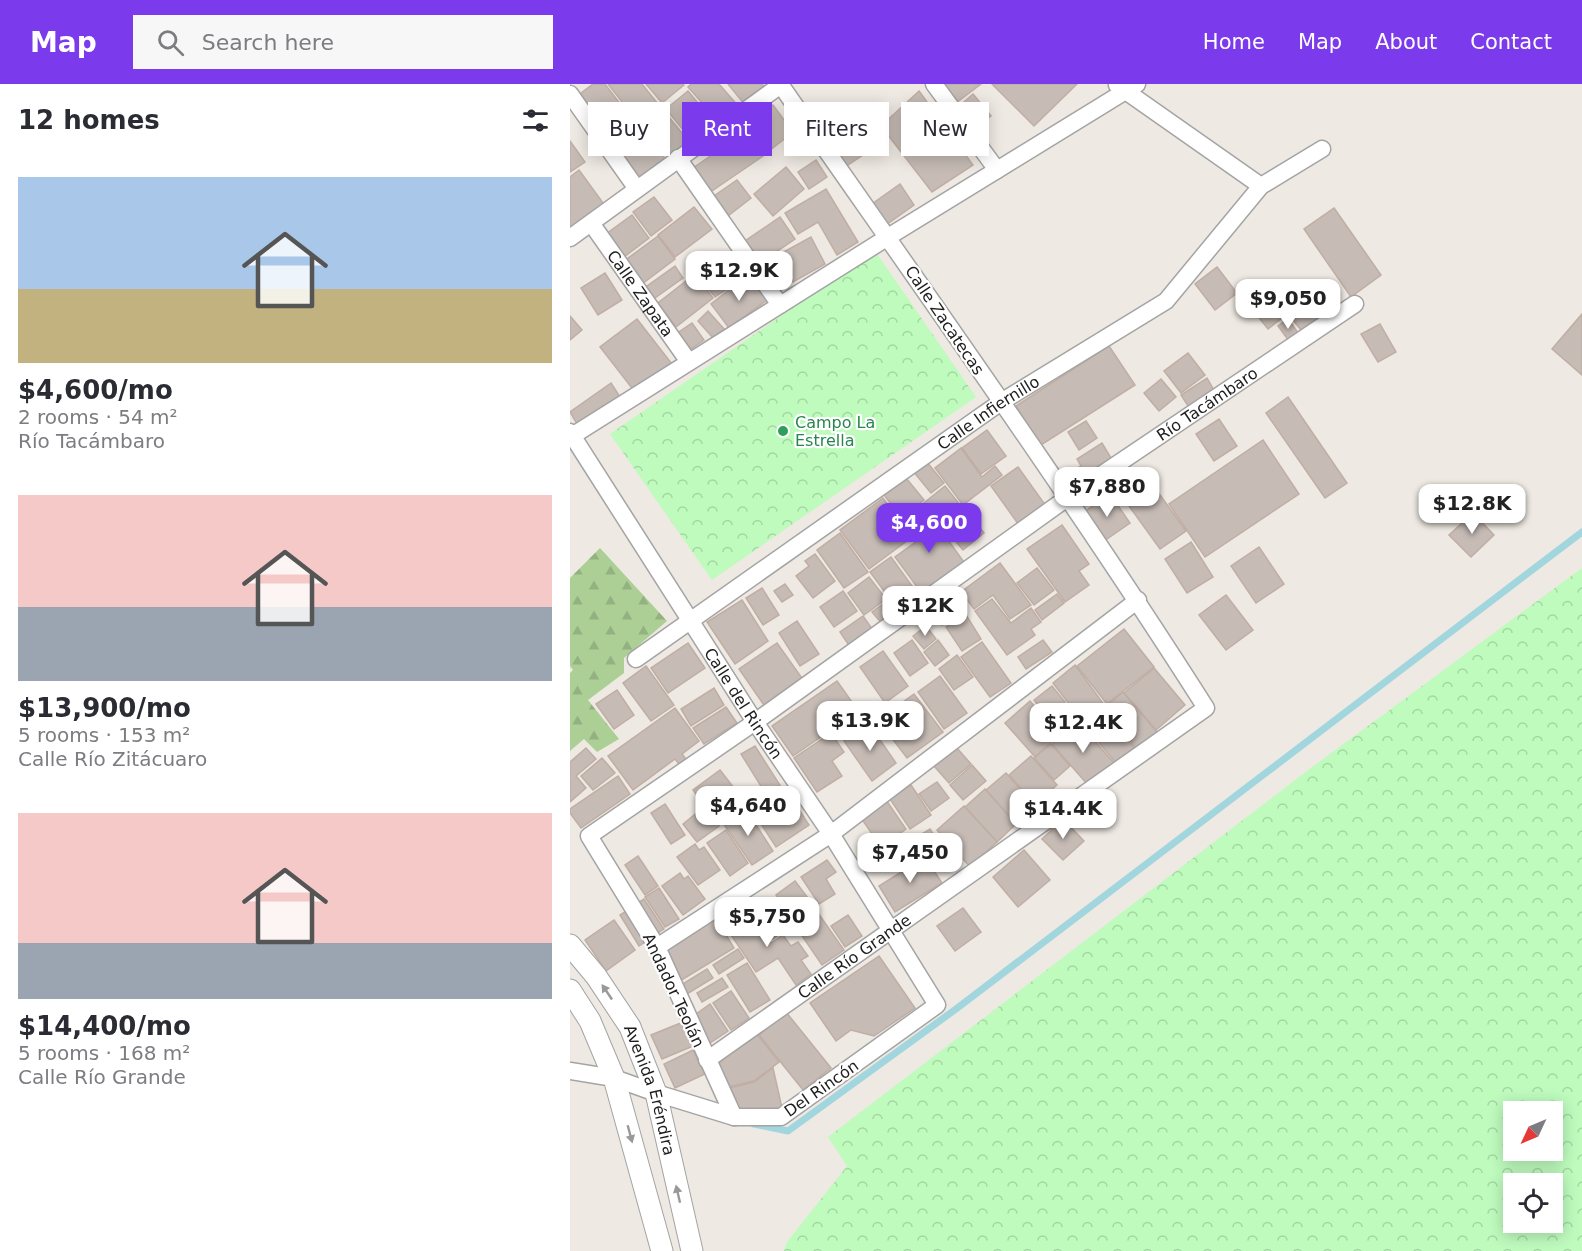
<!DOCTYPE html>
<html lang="en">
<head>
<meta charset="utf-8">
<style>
	:root { --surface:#fff; --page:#f7f7f7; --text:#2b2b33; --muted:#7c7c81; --accent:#7c3aed }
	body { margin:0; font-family:"DejaVu Sans",sans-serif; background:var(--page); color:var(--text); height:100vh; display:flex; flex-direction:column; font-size:22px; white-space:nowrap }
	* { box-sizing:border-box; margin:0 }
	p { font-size:20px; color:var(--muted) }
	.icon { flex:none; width:33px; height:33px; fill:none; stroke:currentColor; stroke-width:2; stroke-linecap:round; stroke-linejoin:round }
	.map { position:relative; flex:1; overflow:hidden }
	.sheet { display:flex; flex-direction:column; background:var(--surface); width:570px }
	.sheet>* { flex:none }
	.guide { position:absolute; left:18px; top:18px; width:570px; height:54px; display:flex; gap:12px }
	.needle { width:39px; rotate:226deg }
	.controls { position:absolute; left:933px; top:1017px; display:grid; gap:12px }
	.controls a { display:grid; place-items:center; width:60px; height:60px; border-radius:0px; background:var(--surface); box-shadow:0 3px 15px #0003; font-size:30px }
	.price { position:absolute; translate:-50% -51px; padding:0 14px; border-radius:12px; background:#fff; color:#222; font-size:20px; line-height:39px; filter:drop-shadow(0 2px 3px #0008) }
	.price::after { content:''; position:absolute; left:50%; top:36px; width:18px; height:14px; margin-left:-9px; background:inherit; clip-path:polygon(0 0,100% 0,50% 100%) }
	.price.selected { background:var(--accent); color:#fff }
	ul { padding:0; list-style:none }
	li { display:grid; align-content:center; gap:12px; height:318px; padding:0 18px }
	li span { display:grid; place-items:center; height:186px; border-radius:0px; color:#555 }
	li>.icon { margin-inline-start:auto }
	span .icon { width:108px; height:108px; fill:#fffc; stroke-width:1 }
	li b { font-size:26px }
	h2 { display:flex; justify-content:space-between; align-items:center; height:72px; padding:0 18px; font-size:26px }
	.pill { padding:0 21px; border-radius:0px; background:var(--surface); box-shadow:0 3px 15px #0003; font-size:21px; line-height:54px }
	.pill.selected { background:var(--accent); color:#fff }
	header { display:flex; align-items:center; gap:36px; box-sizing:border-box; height:84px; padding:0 30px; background:var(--accent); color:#fff }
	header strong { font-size:28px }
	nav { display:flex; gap:33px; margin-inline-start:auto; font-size:21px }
	.search { width:420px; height:54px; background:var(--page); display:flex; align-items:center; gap:15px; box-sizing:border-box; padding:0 21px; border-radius:0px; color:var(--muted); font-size:22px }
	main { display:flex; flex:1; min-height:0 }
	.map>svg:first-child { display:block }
</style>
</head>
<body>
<header>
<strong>Map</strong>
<div class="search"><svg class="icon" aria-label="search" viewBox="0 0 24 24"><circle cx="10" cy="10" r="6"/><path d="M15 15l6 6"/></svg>Search here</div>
<nav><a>Home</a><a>Map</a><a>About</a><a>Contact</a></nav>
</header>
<main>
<section class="sheet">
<h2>12 homes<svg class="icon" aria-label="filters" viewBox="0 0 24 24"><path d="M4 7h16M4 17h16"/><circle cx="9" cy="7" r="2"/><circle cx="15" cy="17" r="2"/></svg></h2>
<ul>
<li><span style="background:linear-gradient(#a9c7e8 60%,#c2b280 0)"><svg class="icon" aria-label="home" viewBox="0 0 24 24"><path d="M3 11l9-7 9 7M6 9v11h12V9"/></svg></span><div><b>$4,600/mo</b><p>2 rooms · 54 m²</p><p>Río Tacámbaro</p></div></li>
<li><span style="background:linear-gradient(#f6c9c9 60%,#9aa5b1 0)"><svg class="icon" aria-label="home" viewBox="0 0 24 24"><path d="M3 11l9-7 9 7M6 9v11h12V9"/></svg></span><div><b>$13,900/mo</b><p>5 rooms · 153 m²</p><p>Calle Río Zitácuaro</p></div></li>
<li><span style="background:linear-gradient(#f6c9c9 70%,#9aa5b1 0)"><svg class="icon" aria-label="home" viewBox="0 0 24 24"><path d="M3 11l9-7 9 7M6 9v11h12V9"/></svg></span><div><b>$14,400/mo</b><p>5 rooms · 168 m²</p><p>Calle Río Grande</p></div></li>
</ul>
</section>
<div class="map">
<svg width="1012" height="1167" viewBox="0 0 1012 1167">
	<defs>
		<pattern id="forest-firs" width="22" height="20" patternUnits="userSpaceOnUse" patternTransform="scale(1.5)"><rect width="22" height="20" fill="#accf96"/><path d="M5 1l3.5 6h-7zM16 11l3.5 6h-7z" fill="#94b181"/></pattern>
		<pattern id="park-crowns" width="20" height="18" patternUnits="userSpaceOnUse" patternTransform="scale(1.5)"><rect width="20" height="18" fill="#befbbd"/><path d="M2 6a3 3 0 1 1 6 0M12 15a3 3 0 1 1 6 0" fill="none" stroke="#a3d7a2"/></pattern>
	</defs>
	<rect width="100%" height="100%" fill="#eee9e2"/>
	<!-- forest -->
	<polygon fill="url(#forest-firs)" points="30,464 97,537 54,574 54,589 18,616 49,655 27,668 14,655 0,667 0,589 3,586 0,582 0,494"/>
	<!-- park -->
	<g fill="url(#park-crowns)" fill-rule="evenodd">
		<polygon points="305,167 406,313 142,496 40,350"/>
		<path d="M 1012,484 L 1012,1167 L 214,1167 L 217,1158 L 277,1082 L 258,1053 L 741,684 ZM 944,1028 L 982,1028 L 982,1066 L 944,1066 ZM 944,1100 L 982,1100 L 982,1138 L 944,1138 Z"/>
	</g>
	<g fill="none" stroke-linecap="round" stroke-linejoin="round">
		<!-- stream -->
		<polyline stroke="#a1d6de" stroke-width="7" points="184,1040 218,1047 386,925 1012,448"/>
	</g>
	<!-- building -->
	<g fill="#c6bbb5" stroke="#c0aea4" stroke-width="1.5">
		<polygon points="23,0 35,0 61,34 37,53 6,13"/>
		<polygon points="38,0 72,0 88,20 67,37"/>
		<polygon points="76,0 113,0 114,1 92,19"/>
		<polygon points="121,0 149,0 169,23 150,39 118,3"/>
		<polygon points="158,0 192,0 196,4 175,21"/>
		<polygon points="372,0 411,0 386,19"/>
		<polygon points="422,0 507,0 464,42"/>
		<polygon points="118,7 146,41 124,59 96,25"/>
		<polygon points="349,7 403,81 362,108 311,42"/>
		<polygon points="403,10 421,32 405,45 387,24"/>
		<polygon points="89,21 121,60 101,76 69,38"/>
		<polygon points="203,21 223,48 199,67 178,39"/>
		<polygon points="63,34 97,77 71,98 37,54"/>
		<polygon points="288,39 305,63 275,83 259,59"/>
		<polygon points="177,47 193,72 139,109 123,84"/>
		<polygon points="0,57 15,78 0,88"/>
		<polygon points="246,76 257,93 239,105 228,88"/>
		<polygon points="216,83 234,105 203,132 184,110"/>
		<polygon points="9,86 36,123 0,146 0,93"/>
		<polygon points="167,96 181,114 158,132 144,112"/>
		<polygon points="330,100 344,121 316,141 302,120"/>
		<polygon points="256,105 288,158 267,171 248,138 228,150 215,129"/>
		<polygon points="84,113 102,136 81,152 63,128"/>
		<polygon points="124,123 142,145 105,173 88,151"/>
		<polygon points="764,124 811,191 781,213 734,145"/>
		<polygon points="62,131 79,154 50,176 32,153"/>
		<polygon points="210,133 225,155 187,181 172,159"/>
		<polygon points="88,152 105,175 68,203 50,180"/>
		<polygon points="241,153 255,180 223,198 208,171"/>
		<polygon points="152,178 167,198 145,213 130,194"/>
		<polygon points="105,182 113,194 82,216 73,205"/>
		<polygon points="647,183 667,209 645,226 625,200"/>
		<polygon points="35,189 52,216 28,231 11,204"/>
		<polygon points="125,190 143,214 106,243 88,219"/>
		<polygon points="178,191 197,216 159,244 141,220"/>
		<polygon points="723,196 736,214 716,228 703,209"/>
		<polygon points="701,210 717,230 698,245 682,225"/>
		<polygon points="738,219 751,237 734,250 720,232"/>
		<polygon points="138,227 154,245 143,254 128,237"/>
		<polygon points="1012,230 1012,291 982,265"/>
		<polygon points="0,232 12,246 0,256"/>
		<polygon points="67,235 102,280 65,308 30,263"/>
		<polygon points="718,235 729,250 719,257 708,242"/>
		<polygon points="122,239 134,256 118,267 106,250"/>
		<polygon points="810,240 826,268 808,278 791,250"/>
		<polygon points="539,262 565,301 471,361 446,322"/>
		<polygon points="618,269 635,291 611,309 594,287"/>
		<polygon points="637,294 645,308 620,325 611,311"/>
		<polygon points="591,295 606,313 589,327 574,309"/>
		<polygon points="41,299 52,316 10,345 0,328"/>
		<polygon points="718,313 777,399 755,414 696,329"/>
		<polygon points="649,335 667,362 644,377 626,350"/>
		<polygon points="516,337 527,354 509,366 498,348"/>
		<polygon points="417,346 436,372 411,390 392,364"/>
		<polygon points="693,356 729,410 635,473 599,420"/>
		<polygon points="532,359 544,379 503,404 495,392 511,382 507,375"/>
		<polygon points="391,364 412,393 425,382 432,391 393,421 365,384"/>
		<polygon points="356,377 374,399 361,409 343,387"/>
		<polygon points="448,383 476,422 449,441 421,402"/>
		<polygon points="336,394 354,416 332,434 314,411"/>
		<polygon points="580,397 616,447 590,465 554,415"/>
		<polygon points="375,402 391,422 369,439 354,419"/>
		<polygon points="540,410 560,439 534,457 514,428"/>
		<polygon points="313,414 342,453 299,485 270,446"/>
		<polygon points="394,424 414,449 393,466 372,441"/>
		<polygon points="356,425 396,481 353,511 325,473 347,457 335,440"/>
		<polygon points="903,429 924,451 901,473 879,451"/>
		<polygon points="492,441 519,480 509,487 519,501 495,518 457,465"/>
		<polygon points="270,449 298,488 274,504 247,466"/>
		<polygon points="621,458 643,493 617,509 595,475"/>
		<polygon points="689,463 714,500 686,519 661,482"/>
		<polygon points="245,470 265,497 243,514 226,492 239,482 235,477"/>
		<polygon points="321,473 350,513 313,541 302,528 320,515 300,488"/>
		<polygon points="430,479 461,521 440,535 423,511 404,525 391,508"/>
		<polygon points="467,484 484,506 464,521 447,499"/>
		<polygon points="299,493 316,515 294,531 278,509"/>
		<polygon points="215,500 223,511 212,518 204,507"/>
		<polygon points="192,504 209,531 193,541 176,514"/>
		<polygon points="273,507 287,527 264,543 250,523"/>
		<polygon points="487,510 494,519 472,536 465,526"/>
		<polygon points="656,511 683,546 656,566 629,531"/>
		<polygon points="386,515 393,526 372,541 364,530"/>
		<polygon points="422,515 441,539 461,524 471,538 461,545 465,551 437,571 405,527"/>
		<polygon points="172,516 198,557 165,580 137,538"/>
		<polygon points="396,531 411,555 392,567 376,543"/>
		<polygon points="293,532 303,546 280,563 270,548"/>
		<polygon points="227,537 249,570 230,582 209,549"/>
		<polygon points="356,542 366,555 354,565 343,552"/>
		<polygon points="554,545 584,583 537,620 507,582"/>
		<polygon points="342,556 358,579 340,592 324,569"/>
		<polygon points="368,556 379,571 365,582 354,568"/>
		<polygon points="473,556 482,568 456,585 448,573"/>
		<polygon points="412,558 441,599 420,613 391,573"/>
		<polygon points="118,559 135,584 98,609 81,584"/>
		<polygon points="207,559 234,597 196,624 169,585"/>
		<polygon points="313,567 338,602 315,619 290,583"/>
		<polygon points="387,571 403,593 384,606 369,585"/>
		<polygon points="505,581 535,622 513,638 483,599"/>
		<polygon points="76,582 104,621 81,637 53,599"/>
		<polygon points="584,584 615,621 586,646 554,609"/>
		<polygon points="370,592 397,629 374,645 348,608"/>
		<polygon points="267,597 282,618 264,630 271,639 223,672 202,642"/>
		<polygon points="482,602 495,618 477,632 464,616"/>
		<polygon points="144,604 154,621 121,642 111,625"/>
		<polygon points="47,606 64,631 44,645 26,620"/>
		<polygon points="553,608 587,648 567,665 533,625"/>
		<polygon points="344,610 373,648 337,674 308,636"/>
		<polygon points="460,617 489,651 465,673 435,639"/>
		<polygon points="156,623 167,639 134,660 123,644"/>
		<polygon points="105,624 129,657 112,670 116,675 109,680 105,675 63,706 38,672"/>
		<polygon points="532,626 565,665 547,680 514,641"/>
		<polygon points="508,638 544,679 518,701 482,660"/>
		<polygon points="299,640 326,679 302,697 274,657"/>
		<polygon points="261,649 274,668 262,677 272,692 247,708 224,674"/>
		<polygon points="481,660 500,682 484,696 464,674"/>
		<polygon points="185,662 213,706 199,715 171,670"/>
		<polygon points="386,663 401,680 379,699 364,682"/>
		<polygon points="16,664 26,675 6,692 16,704 0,718 0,678"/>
		<polygon points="461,672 487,701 465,720 439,691"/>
		<polygon points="32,674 45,689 23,706 11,692"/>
		<polygon points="402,681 416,697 393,716 380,701"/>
		<polygon points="150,686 175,718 149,738 149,742 127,758 113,740 135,722 123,706"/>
		<polygon points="436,689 469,726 449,743 416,706"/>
		<polygon points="48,692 60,710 11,744 0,729 0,725"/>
		<polygon points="367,698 379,714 361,727 349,710"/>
		<polygon points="341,701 361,731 340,745 320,715"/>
		<polygon points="415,705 446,740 427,758 395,723"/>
		<polygon points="217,707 239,741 206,763 184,729"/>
		<polygon points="316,716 336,745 311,763 291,734"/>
		<polygon points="95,720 115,751 101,760 81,729"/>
		<polygon points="394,722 427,758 400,783 367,746"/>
		<polygon points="175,724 203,767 182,781 153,739"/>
		<polygon points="493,735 514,757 493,776 472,755"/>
		<polygon points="360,745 370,761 339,780 329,764"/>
		<polygon points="156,746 178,779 160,792 137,759"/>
		<polygon points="125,760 129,766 134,763 150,786 128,801 107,773"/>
		<polygon points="454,766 480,796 448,823 423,793"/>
		<polygon points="68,772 88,802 75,811 55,781"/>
		<polygon points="355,773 372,799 325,828 309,802"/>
		<polygon points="257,776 266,788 256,795 265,810 249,820 231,793"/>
		<polygon points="110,789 114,795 118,792 135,815 113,831 92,802"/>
		<polygon points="225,797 241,818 222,832 206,811"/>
		<polygon points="89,804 109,835 95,843 75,813"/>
		<polygon points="74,815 94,845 86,850 66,820"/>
		<polygon points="204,815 223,841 201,856 183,830"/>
		<polygon points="393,824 411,848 385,867 367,842"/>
		<polygon points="58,826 78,856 69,862 50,831"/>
		<polygon points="179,826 201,859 213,851 221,862 228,858 238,872 231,876 241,890 226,901 208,874 186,888 155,842"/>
		<polygon points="246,826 274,866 252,881 224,840"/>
		<polygon points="278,831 292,852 275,863 261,842"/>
		<polygon points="145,833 164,864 110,897 91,867"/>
		<polygon points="44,836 65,866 36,887 15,856"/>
		<polygon points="168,865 174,874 149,890 143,881"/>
		<polygon points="309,872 345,924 304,952 281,946 266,957 240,919"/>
		<polygon points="177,879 200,916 180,928 157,891"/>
		<polygon points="137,885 143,894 117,910 111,901"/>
		<polygon points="152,894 158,903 132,918 127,909"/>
		<polygon points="161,907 179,934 161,946 143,919"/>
		<polygon points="140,920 158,947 140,959 122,933"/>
		<polygon points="216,928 261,984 233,1006 189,951"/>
		<polygon points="113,938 123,962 92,975 81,951"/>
		<polygon points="186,949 209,978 184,997 159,1003 143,984"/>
		<polygon points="123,966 135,990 105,1004 94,980"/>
		<polygon points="203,984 212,1024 167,1029 159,1004 184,998"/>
	</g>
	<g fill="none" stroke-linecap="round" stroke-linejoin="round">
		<!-- minor casing -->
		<g stroke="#a4a4a4" stroke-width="19">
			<g id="minor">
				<polyline points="364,0 427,86"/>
				<polyline points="547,1 691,102"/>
				<polyline points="0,10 67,105"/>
				<polyline points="108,74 210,221"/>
				<path id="s1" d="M 21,139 L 119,278"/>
				<polyline points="0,154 212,0"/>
				<path id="s2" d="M 0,348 L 185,638 L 261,750 L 367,921 L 211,1033 L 164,1033 L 86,1009 L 44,994 L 0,987"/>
				<polyline points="2,352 318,153 567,0"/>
				<path id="s3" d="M 66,575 L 431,318 L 596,217 L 691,102 L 752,65"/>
				<polyline points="87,863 261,750 568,516"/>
				<path id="s4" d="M 137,976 L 636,624 C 501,412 354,207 210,0"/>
				<path id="s5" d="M 164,1033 L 87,863 L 19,752 L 185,638 L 497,414 L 785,220"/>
			</g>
		</g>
		<!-- tertiary casing -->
		<g stroke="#a4a4a4" stroke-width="23">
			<g id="tertiary">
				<path id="s6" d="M 0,861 L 26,892 L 60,943 L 86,1009 L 122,1167"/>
				<polyline points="0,906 20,937 44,994 92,1167"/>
			</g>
		</g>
		<!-- minor -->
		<use href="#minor" stroke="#fff" stroke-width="16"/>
		<!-- tertiary -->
		<use href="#tertiary" stroke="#fff" stroke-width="21"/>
	</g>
	<!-- one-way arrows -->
	<defs><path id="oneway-solid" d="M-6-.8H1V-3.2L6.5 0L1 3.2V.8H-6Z" transform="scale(1.5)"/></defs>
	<g fill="#999">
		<use href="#oneway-solid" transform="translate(37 908) rotate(-124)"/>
		<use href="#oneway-solid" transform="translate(60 1050) rotate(75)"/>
		<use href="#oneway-solid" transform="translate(108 1110) rotate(-103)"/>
	</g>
	<!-- markers -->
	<circle fill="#2e9e5b" stroke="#fff" stroke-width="2" cx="213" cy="347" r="6"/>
	<g text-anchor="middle" stroke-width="4.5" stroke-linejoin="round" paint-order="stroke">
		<!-- street labels -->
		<g font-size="16" fill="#1d1d1d" stroke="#fff">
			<text dy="6" stroke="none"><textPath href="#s1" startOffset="86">Calle Zapata</textPath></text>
			<text transform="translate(375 236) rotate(56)" y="6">Calle Zacatecas</text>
			<text dy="6" stroke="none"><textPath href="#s5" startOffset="1071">Río Tacámbaro</textPath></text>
			<text dy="6" stroke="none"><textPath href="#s3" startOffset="430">Calle Infiernillo</textPath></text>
			<text dy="6" stroke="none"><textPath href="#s2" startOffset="322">Calle del Rincón</textPath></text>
			<text dy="6" stroke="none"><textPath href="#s4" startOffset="180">Calle Río Grande</textPath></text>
			<text transform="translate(104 906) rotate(65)" y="6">Andador Teolán</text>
			<text transform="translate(251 1004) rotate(-35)" y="6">Del Rincón</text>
			<text dy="6" stroke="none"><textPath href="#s6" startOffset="168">Avenida Eréndira</textPath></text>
		</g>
		<!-- leisure labels -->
		<g font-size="16" fill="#27864d" stroke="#fff" text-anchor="start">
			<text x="225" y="344">Campo La<tspan x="225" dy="18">Estrella</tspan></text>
		</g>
	</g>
</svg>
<div class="controls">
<a><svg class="needle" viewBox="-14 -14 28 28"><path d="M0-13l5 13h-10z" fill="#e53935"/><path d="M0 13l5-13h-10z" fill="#7c7c81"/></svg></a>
<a><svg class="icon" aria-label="locate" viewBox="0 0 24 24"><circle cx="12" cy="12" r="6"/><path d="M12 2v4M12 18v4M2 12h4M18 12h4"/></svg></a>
</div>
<b class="price" style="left:169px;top:218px">$12.9K</b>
<b class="price" style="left:718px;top:246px">$9,050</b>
<b class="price" style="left:537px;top:434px">$7,880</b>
<b class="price" style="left:902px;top:451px">$12.8K</b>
<b class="price selected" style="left:359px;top:470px">$4,600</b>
<b class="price" style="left:355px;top:553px">$12K</b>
<b class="price" style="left:300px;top:668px">$13.9K</b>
<b class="price" style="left:513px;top:670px">$12.4K</b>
<b class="price" style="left:178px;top:753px">$4,640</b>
<b class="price" style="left:493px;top:756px">$14.4K</b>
<b class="price" style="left:340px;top:800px">$7,450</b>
<b class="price" style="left:197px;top:864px">$5,750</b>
<div class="guide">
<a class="pill">Buy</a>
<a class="pill selected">Rent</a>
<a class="pill">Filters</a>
<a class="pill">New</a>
</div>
</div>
</main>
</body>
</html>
